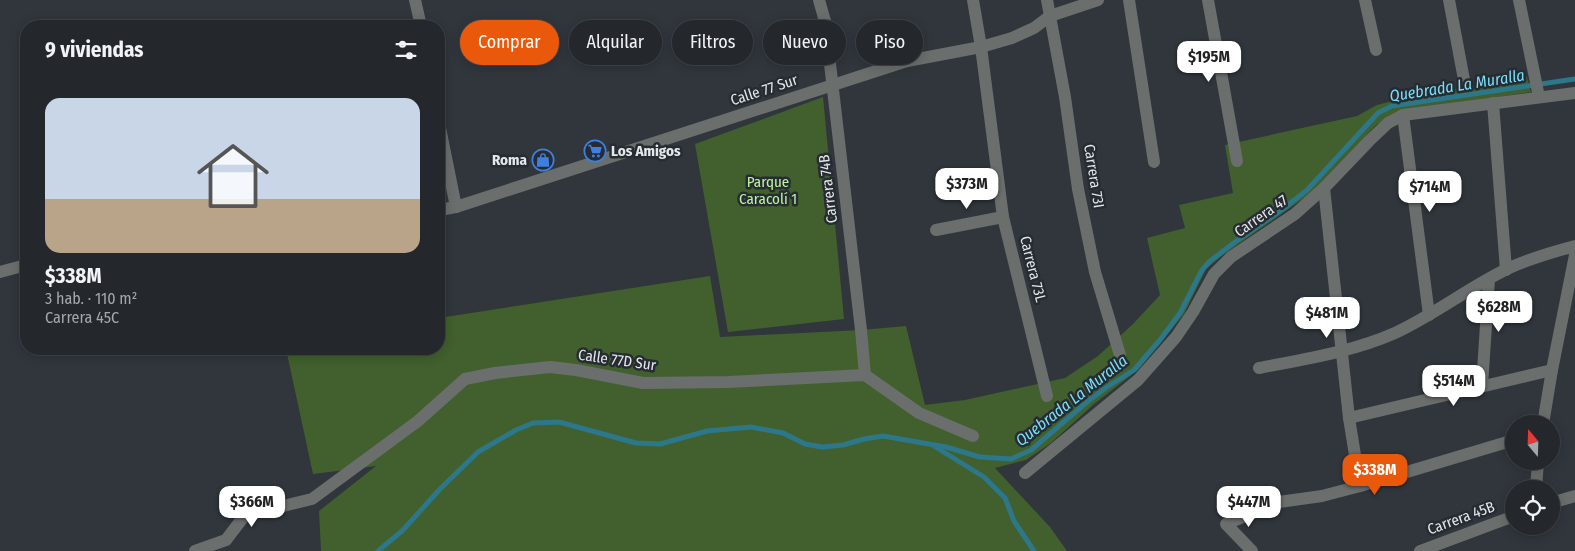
<!DOCTYPE html>
<html lang="es">
<head>
<meta charset="utf-8">
<style>
	:root { --surface:#24282d; --page:#303439; --text:#f1f3f6; --muted:#a3a6aa; --line:#414449; --accent:#ea580c }
	body { margin:0; font-family:"Fira Sans Condensed",sans-serif; background:var(--page); color:var(--text); height:100vh; display:flex; flex-direction:column; font-size:19px; white-space:nowrap }
	* { box-sizing:border-box; margin:0 }
	p { font-size:16px; color:var(--muted) }
	.icon { flex:none; width:28px; height:28px; fill:none; stroke:currentColor; stroke-width:2; stroke-linecap:round; stroke-linejoin:round }
	.map { position:relative; flex:1; overflow:hidden }
	.details { position:absolute; left:20px; top:20px; width:425px; height:335px; display:flex; flex-direction:column; background:var(--surface); border-radius:20px; box-shadow:0 2px 12px #0003,0 0 0 1px var(--line) }
	.details>* { flex:none }
	.hud { position:absolute; left:460px; top:20px; width:475px; height:45px; display:flex; gap:10px }
	.needle { width:32px; rotate:341deg }
	.fabs { position:absolute; left:1505px; top:415px; display:grid; gap:10px }
	.fabs a { display:grid; place-items:center; width:55px; height:55px; border-radius:50%; background:var(--surface); box-shadow:0 2px 12px #0003,0 0 0 1px var(--line); font-size:25px }
	.price { position:absolute; translate:-50% -42px; padding:0 11px; border-radius:10px; background:#fff; color:#222; font-size:16px; line-height:32px; filter:drop-shadow(0 1px 2px #0008) }
	.price::after { content:''; position:absolute; left:50%; top:30px; width:15px; height:11px; margin-left:-8px; background:inherit; clip-path:polygon(0 0,100% 0,50% 100%) }
	.price.current { background:var(--accent); color:#fff }
	ul { padding:0; list-style:none }
	li { display:grid; align-content:center; gap:10px; height:265px; padding:0 25px }
	li span { display:grid; place-items:center; height:155px; border-radius:15px; color:#555 }
	li>.icon { margin-inline-start:auto }
	span .icon { width:90px; height:90px; fill:#fffc; stroke-width:1 }
	li b { font-size:21px }
	h2 { display:flex; justify-content:space-between; align-items:center; height:60px; padding:0 25px; font-size:21px }
	.tag { padding:0 18px; border-radius:22px; background:var(--surface); box-shadow:0 2px 12px #0003,0 0 0 1px var(--line); font-size:18px; line-height:45px }
	.tag.current { background:var(--accent); color:#fff }
	.map>svg:first-child { display:block }
</style>
</head>
<body>
<div class="map">
<svg width="1575" height="551" viewBox="0 0 1575 551">
	<rect width="100%" height="100%" fill="#30363c"/>
	<!-- green -->
	<g fill="#41602d">
		<polygon points="1527,77 1531,92 1405,111 1388,117 1375,126 1311,193 1223,255 1206,269 1184,314 1139,369 1094,404 1051,443 1026,460 995,468 1050,527 1067,551 321,551 319,511 376,466 313,474 286,349 439,349 439,318 710,276 720,337 861,330 906,326 925,405 965,400 1065,378 1098,356 1133,324 1160,295 1147,238 1185,228 1179,205 1233,193 1225,145 1357,116 1377,105 1408,97"/>
		<polygon points="823,97 844,319 728,332 695,144"/>
	</g>
	<g fill="none" stroke-linecap="round" stroke-linejoin="round">
		<!-- stream -->
		<g stroke="#2d778a" stroke-width="5">
			<polyline points="934,446 984,477 1005,498 1014,521 1034,551"/>
			<polyline points="378,551 402,531 440,489 478,452 516,430 533,423 559,422 636,443 660,444 707,431 751,427 783,433 805,444 822,447 843,445 864,439 883,436 946,447 980,457 1011,459 1031,450 1087,402 1107,387 1134,370 1160,340 1180,313 1202,270 1210,261 1235,242 1283,209 1307,190 1378,113 1392,106 1575,79"/>
		</g>
		<!-- minor -->
		<g stroke="#6a6e6c" stroke-width="12">
			<polyline points="415,0 421,26"/>
			<polyline points="819,0 825,21 861,330 865,375"/>
			<polyline points="973,0 981,47 1003,217 1047,396"/>
			<polyline points="1047,0 1065,97 1078,189 1095,272 1120,355"/>
			<polyline points="1129,0 1154,162"/>
			<polyline points="1208,0 1237,161"/>
			<polyline points="1365,0 1376,50"/>
			<polyline points="1449,0 1465,85"/>
			<polyline points="1519,0 1539,97"/>
			<polyline points="1493,103 1506,270"/>
			<polyline points="1403,115 1429,315"/>
			<polyline points="439,123 456,207"/>
			<polyline points="1324,188 1349,418 1360,486"/>
			<polyline points="936,230 1003,217"/>
			<path d="M 1259,368 C 1305,359 1352,352 1395,333 C 1434,315 1468,288 1507,269 C 1529,259 1552,252 1575,246"/>
			<polyline points="1482,386 1489,279"/>
			<polyline points="1349,418 1552,370"/>
			<polyline points="1543,424 1552,370 1575,255"/>
			<polyline points="1025,473 1138,380 1176,337 1193,312 1214,274 1231,257 1295,214 1324,188 1369,141 1388,123 1403,115 1575,93"/>
			<polyline points="1536,489 1538,461"/>
			<polyline points="1551,503 1575,496"/>
			<polyline points="195,551 226,540 245,515 312,499 418,421 465,379 495,373 550,367 576,370 643,383 728,382 865,375 919,413 973,436"/>
			<polyline points="1252,551 1226,524 1279,502 1322,496 1360,486 1514,440"/>
			<polyline points="1420,551 1514,516"/>
		</g>
		<!-- tertiary -->
		<g stroke="#6a6e6c" stroke-width="12">
			<polyline points="439,210 456,207 907,61 981,47 1012,38 1034,28 1050,16 1098,0"/>
			<polyline points="0,272 26,265"/>
		</g>
	</g>
	<!-- icons -->
	<defs>
		<g id="supermarket-ring" transform="scale(1.125)"><circle r="9.5" fill="#262c32" stroke="#3f7fe0" stroke-width="1.5"/><path d="M-6-5.5h2.5l.6 2H6L4.5 2H-2.5L-4.4-4H-6ZM-1.5 3.2a1.3 1.3 0 1 0 .1 0ZM3 3.2a1.3 1.3 0 1 0 .1 0Z" fill="#3f7fe0"/></g>
		<g id="shop-ring" transform="scale(1.125)"><circle r="9.5" fill="#262c32" stroke="#3f7fe0" stroke-width="1.5"/><path d="M-5-2.5h2.3a2.7 3.5 0 0 1 5.4 0H5L5.5 6h-11ZM-1.5-2.5h3a1.5 2.3 0 0 0-3 0Z" fill="#3f7fe0"/></g>
	</defs>
	<g fill-rule="evenodd">
		<use href="#supermarket-ring" x="595" y="151"/>
		<use href="#shop-ring" x="543" y="160"/>
	</g>
	<g text-anchor="middle" stroke-width="5" stroke-linejoin="round" paint-order="stroke">
		<!-- street labels -->
		<g font-size="15" fill="#e4e8ec" stroke="#262c32">
			<text transform="translate(764 90) rotate(-18)" y="5">Calle 77 Sur</text>
			<text transform="translate(1094 176) rotate(81)" y="5">Carrera 73I</text>
			<text transform="translate(828 189) rotate(-97)" y="5">Carrera 74B</text>
			<text transform="translate(1261 216) rotate(-35)" y="5">Carrera 47</text>
			<text transform="translate(1033 269) rotate(76)" y="5">Carrera 73L</text>
			<text transform="translate(617 360) rotate(8)" y="5">Calle 77D Sur</text>
			<text transform="translate(1461 518) rotate(-20)" y="5">Carrera 45B</text>
		</g>
		<!-- poi labels -->
		<g font-size="15" font-weight="bold" fill="#e4e8ec" stroke="#262c32" text-anchor="start">
			<text x="611" y="156">Los Amigos</text>
			<text x="527" y="165" text-anchor="end">Roma</text>
		</g>
		<!-- park labels -->
		<g font-size="15" fill="#bdf49d" stroke="#262c32">
			<text x="768" y="187">Parque<tspan x="768" dy="17">Caracolí 1</tspan></text>
		</g>
		<!-- water labels -->
		<g font-size="16" font-style="italic" fill="#7adffa" stroke="#262c32">
			<text transform="translate(1457 85) rotate(-9)" y="6">Quebrada La Muralla</text>
			<text transform="translate(1071 400) rotate(-38)" y="6">Quebrada La Muralla</text>
		</g>
	</g>
</svg>
<div class="fabs">
<a><svg class="needle" viewBox="-14 -14 28 28"><path d="M0-13l5 13h-10z" fill="#e53935"/><path d="M0 13l5-13h-10z" fill="#a3a6aa"/></svg></a>
<a><svg class="icon" aria-label="locate" viewBox="0 0 24 24"><circle cx="12" cy="12" r="6"/><path d="M12 2v4M12 18v4M2 12h4M18 12h4"/></svg></a>
</div>
<b class="price" style="left:1209px;top:83px">$195M</b>
<b class="price" style="left:967px;top:210px">$373M</b>
<b class="price" style="left:1430px;top:213px">$714M</b>
<b class="price" style="left:1499px;top:333px">$628M</b>
<b class="price" style="left:1327px;top:339px">$481M</b>
<b class="price" style="left:1454px;top:407px">$514M</b>
<b class="price current" style="left:1375px;top:496px">$338M</b>
<b class="price" style="left:252px;top:528px">$366M</b>
<b class="price" style="left:1249px;top:528px">$447M</b>
<div class="hud">
<a class="tag current">Comprar</a>
<a class="tag">Alquilar</a>
<a class="tag">Filtros</a>
<a class="tag">Nuevo</a>
<a class="tag">Piso</a>
</div>
<section class="details">
<h2>9 viviendas<svg class="icon" aria-label="filters" viewBox="0 0 24 24"><path d="M4 7h16M4 17h16"/><circle cx="9" cy="7" r="2"/><circle cx="15" cy="17" r="2"/></svg></h2>
<ul>
<li><span style="background:linear-gradient(#c9d6e8 65%,#b9a48a 0)"><svg class="icon" aria-label="home" viewBox="0 0 24 24"><path d="M3 11l9-7 9 7M6 9v11h12V9"/></svg></span><div><b>$338M</b><p>3 hab. · 110 m²</p><p>Carrera 45C</p></div></li>
</ul>
</section>
</div>
</body>
</html>
